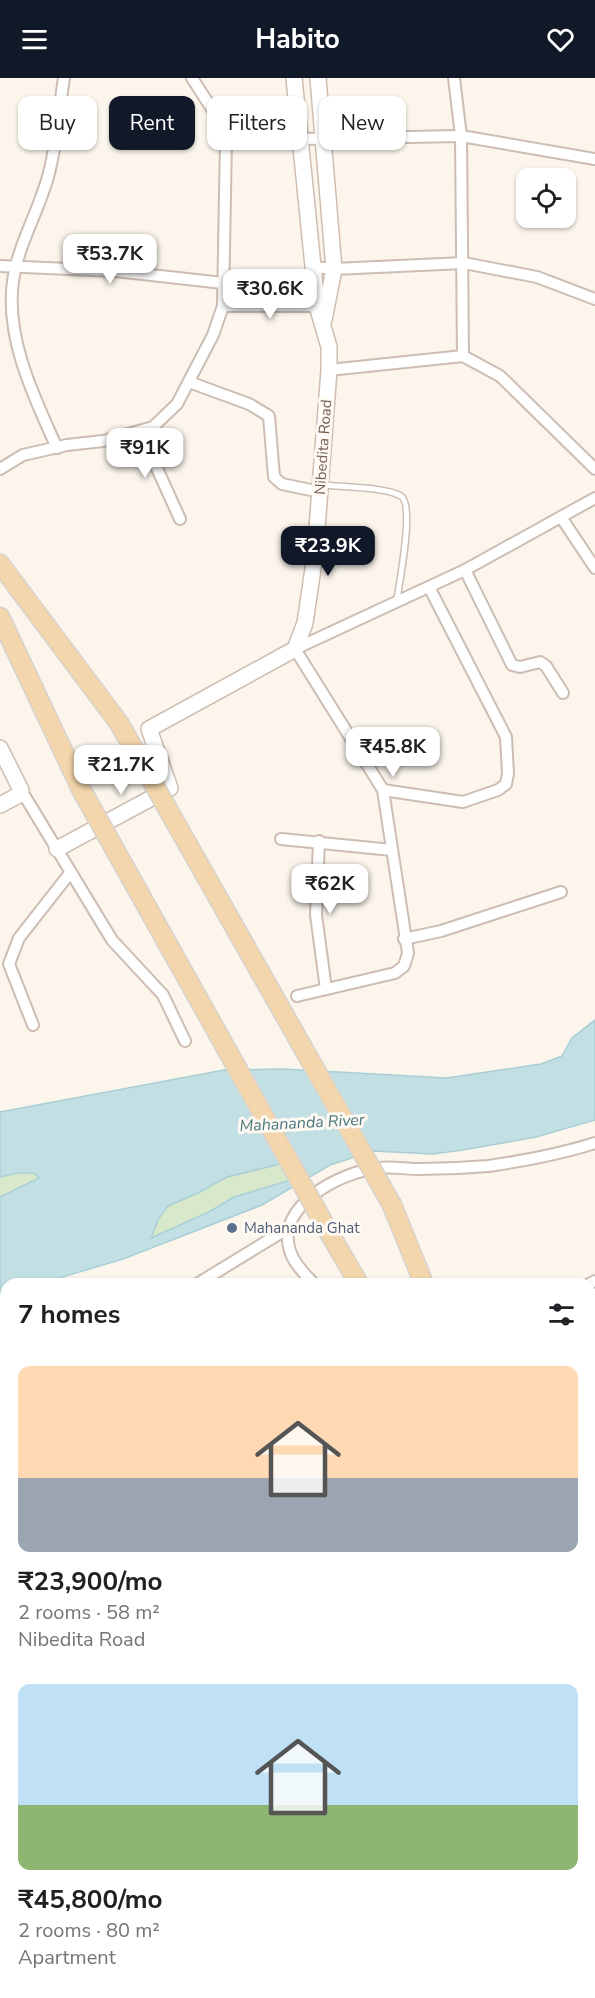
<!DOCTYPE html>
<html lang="en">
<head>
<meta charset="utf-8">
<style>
	:root { --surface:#fff; --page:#f6f6f6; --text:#202124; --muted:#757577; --accent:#111827 }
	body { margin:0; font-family:"Nunito Sans",sans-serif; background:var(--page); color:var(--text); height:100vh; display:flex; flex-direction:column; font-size:22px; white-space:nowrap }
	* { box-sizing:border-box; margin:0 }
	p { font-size:20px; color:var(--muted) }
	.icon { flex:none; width:33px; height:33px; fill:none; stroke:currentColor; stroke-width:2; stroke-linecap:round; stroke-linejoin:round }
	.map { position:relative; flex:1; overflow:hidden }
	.side { position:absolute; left:0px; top:1200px; width:596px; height:720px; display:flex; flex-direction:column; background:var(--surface); border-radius:18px 18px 0 0; box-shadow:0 2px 4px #0004 }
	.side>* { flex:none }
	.banner { position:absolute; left:18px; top:18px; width:560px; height:54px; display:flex; gap:12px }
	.controls { position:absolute; left:516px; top:90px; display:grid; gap:12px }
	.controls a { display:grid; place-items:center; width:60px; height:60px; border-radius:12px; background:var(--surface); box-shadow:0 2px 4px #0004; font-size:30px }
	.price { position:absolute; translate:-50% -51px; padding:0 14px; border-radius:12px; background:#fff; color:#222; font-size:20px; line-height:39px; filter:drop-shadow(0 2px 3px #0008) }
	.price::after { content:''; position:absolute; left:50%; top:36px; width:18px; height:14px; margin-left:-9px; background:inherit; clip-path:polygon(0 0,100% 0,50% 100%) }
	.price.active { background:var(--accent); color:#fff }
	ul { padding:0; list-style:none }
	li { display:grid; align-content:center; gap:12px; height:318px; padding:0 18px }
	li span { display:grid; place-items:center; height:186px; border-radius:12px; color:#555 }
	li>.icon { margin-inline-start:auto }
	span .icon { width:108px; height:108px; fill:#fffc; stroke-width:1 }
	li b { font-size:26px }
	h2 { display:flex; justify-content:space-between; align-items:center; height:72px; padding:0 18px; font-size:26px }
	.chip { padding:0 21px; border-radius:12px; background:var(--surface); box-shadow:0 2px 4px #0004; font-size:21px; line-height:54px }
	.chip.active { background:var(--accent); color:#fff }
	header { display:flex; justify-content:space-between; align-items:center; height:78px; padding:0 18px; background:var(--accent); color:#fff; font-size:27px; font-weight:700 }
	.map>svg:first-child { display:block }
</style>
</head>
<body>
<header><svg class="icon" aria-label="menu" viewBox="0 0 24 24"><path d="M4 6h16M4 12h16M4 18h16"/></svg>Habito<svg class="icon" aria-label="heart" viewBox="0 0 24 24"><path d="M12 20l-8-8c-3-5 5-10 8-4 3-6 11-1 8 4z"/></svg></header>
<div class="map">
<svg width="595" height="1920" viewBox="0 0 595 1920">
	<rect width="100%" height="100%" fill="#fbf5ec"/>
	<!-- green -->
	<g fill="#d8e8cb">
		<polygon points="280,1086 296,1090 298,1100 234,1119 209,1134 150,1161 159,1140 168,1128 198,1115 227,1099"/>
		<polygon points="17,1095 34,1095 39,1100 0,1119 0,1099"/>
	</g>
	<!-- water -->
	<path fill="#c2e0e4" stroke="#a9cfd5" stroke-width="1.5" fill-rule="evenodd" d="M 595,942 L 595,1042 L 536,1059 L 463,1072 L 433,1076 L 373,1073 L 330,1087 L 262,1127 L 123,1181 L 39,1206 L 6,1206 L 6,1216 L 0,1218 L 0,1119 L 39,1100 L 34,1095 L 17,1095 L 0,1099 L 0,1034 L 224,992 L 284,991 L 447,1000 L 541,986 L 562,978 L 572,960 ZM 280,1086 L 296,1090 L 298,1100 L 234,1119 L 209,1134 L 151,1160 L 159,1140 L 168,1128 L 198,1115 L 227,1099 Z"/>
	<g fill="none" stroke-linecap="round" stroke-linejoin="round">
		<!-- lane casing -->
		<g stroke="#cdbdb3" stroke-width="8">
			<path id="lane" d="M 323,407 C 342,409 385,409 401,418 C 415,427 399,505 397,522"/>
		</g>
		<!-- street casing -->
		<g stroke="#cdbdb3" stroke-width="14">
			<g id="street">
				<polyline points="454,0 461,58 463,278"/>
				<polyline points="300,61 461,58 595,81"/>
				<polyline points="0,188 115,193 223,205"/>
				<polyline points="314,189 334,191 464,185 537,199 595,221"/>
				<polyline points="223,228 317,228"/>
				<polyline points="329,292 463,278 500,298 595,391"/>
				<polyline points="189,304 249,326 269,338 274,399 282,406 320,414"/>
				<polyline points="153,349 155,386 180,441"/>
				<path d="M 57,370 C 34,319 5,260 13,203 C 18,166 40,131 49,95 C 57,64 59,31 64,0"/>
				<polyline points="0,391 23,377 67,367 103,363 153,349 177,326 213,257 223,228 226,61 221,45 192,0"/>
				<polyline points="561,439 595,490"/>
				<polyline points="465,492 512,587 520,589 540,584 546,588 563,615"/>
				<polyline points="21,712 112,862 163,917 185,963"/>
				<polyline points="383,712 463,724 498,712 506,706 508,696 506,659 429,509"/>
				<polyline points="281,761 392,772"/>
				<polyline points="319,763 316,837 326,911"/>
				<polyline points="404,861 441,853 561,814"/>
				<polyline points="297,918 395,895 404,888 408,875 383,712 295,571 465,492 595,420"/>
				<polyline points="33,947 9,886 19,860 70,795"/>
				<polyline points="197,1206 287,1151"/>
				<path d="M 314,1206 C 305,1196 294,1186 290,1173 C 275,1128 340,1094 378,1090 C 392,1088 405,1091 419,1091 C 442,1091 465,1090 488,1088 C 523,1083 561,1076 595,1065"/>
				<polyline points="589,1206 595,1203"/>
				<polyline points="590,1267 595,1268"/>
				<polyline points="0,1268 6,1272"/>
				<polyline points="0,1340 6,1336"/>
				<polyline points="0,1398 6,1395"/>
				<polyline points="0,1518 6,1515"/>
				<polyline points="0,1578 6,1574"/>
				<polyline points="0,1636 6,1633"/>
				<polyline points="590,1842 595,1843"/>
				<polyline points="423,1914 439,1920"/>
				<polyline points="0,1919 1,1920"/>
				<polyline points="170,1920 176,1914"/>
				<polyline points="561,1920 563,1914"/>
			</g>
		</g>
		<!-- secondary casing -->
		<g stroke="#cfbdb0" stroke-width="18">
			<g id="secondary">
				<polyline points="318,0 334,191 324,242"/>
				<polyline points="0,670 21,712 17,718 0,727"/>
				<polyline points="57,771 170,710 149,651 295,571 305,545 315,477 329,292 329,269 317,228 294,0"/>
				<polyline points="590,1542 595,1551"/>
				<polyline points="590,1578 595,1588"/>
			</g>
		</g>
		<!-- primary casing -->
		<g stroke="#d8d2ce" stroke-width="21">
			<g id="primary">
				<polyline points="0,486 119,645"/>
				<polyline points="0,539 81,711"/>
				<polyline points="392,1127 424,1206"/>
				<polyline points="331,1158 359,1206"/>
				<polyline points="355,1920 357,1914"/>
				<polyline points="389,1920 392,1914"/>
			</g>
		</g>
		<!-- lane -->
		<use href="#lane" stroke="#fff" stroke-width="5"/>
		<!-- street -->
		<use href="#street" stroke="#fff" stroke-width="10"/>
		<!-- secondary -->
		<use href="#secondary" stroke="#fff" stroke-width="15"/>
		<!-- primary -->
		<use href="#primary" stroke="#f3d6ac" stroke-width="18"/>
		<!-- primary-bridge casing -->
		<g stroke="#d8d2ce" stroke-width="21" stroke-linecap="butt">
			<g id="primary-bridge">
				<polyline points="119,645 392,1127"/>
				<polyline points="81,711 331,1158"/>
			</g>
		</g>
		<!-- primary-bridge -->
		<use href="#primary-bridge" stroke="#f3d6ac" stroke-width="18"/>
	</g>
	<!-- markers -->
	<circle fill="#5c6f8a" stroke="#fef9f3" stroke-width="2" cx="232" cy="1150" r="6"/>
	<g text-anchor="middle" stroke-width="6" stroke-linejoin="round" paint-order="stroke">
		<!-- street labels -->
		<g font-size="15" fill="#755d51" stroke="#fef9f3">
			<text transform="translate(323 369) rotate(-86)" y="5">Nibedita Road</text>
		</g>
		<!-- service labels -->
		<g font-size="15" fill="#4e5e75" stroke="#fef9f3" text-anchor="start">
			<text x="244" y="1155">Mahananda Ghat</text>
		</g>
		<!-- water labels -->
		<g font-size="16" font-style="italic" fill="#48777f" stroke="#fef9f3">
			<text transform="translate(302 1044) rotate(-3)" y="6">Mahananda River</text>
		</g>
	</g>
</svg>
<div class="controls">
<a><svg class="icon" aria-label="locate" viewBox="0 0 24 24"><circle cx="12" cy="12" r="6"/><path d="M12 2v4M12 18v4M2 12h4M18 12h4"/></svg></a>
</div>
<b class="price" style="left:110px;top:207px">₹53.7K</b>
<b class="price" style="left:270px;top:242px">₹30.6K</b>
<b class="price" style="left:145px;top:401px">₹91K</b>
<b class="price active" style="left:328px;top:499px">₹23.9K</b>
<b class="price" style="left:393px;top:700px">₹45.8K</b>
<b class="price" style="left:121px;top:718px">₹21.7K</b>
<b class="price" style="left:330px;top:837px">₹62K</b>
<div class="banner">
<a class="chip">Buy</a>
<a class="chip active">Rent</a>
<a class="chip">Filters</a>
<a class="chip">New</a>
</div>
<section class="side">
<h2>7 homes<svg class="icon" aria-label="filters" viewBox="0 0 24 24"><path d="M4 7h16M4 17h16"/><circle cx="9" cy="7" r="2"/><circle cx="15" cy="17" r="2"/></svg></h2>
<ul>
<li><span style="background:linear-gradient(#ffd9b3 60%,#9aa5b1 0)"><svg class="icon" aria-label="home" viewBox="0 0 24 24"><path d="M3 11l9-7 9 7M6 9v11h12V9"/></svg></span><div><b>₹23,900/mo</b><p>2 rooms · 58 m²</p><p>Nibedita Road</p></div></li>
<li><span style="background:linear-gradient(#bfe0f5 65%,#8fb573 0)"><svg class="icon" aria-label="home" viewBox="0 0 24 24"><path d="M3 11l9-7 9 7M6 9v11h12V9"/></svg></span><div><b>₹45,800/mo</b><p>2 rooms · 80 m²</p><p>Apartment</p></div></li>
</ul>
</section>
</div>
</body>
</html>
